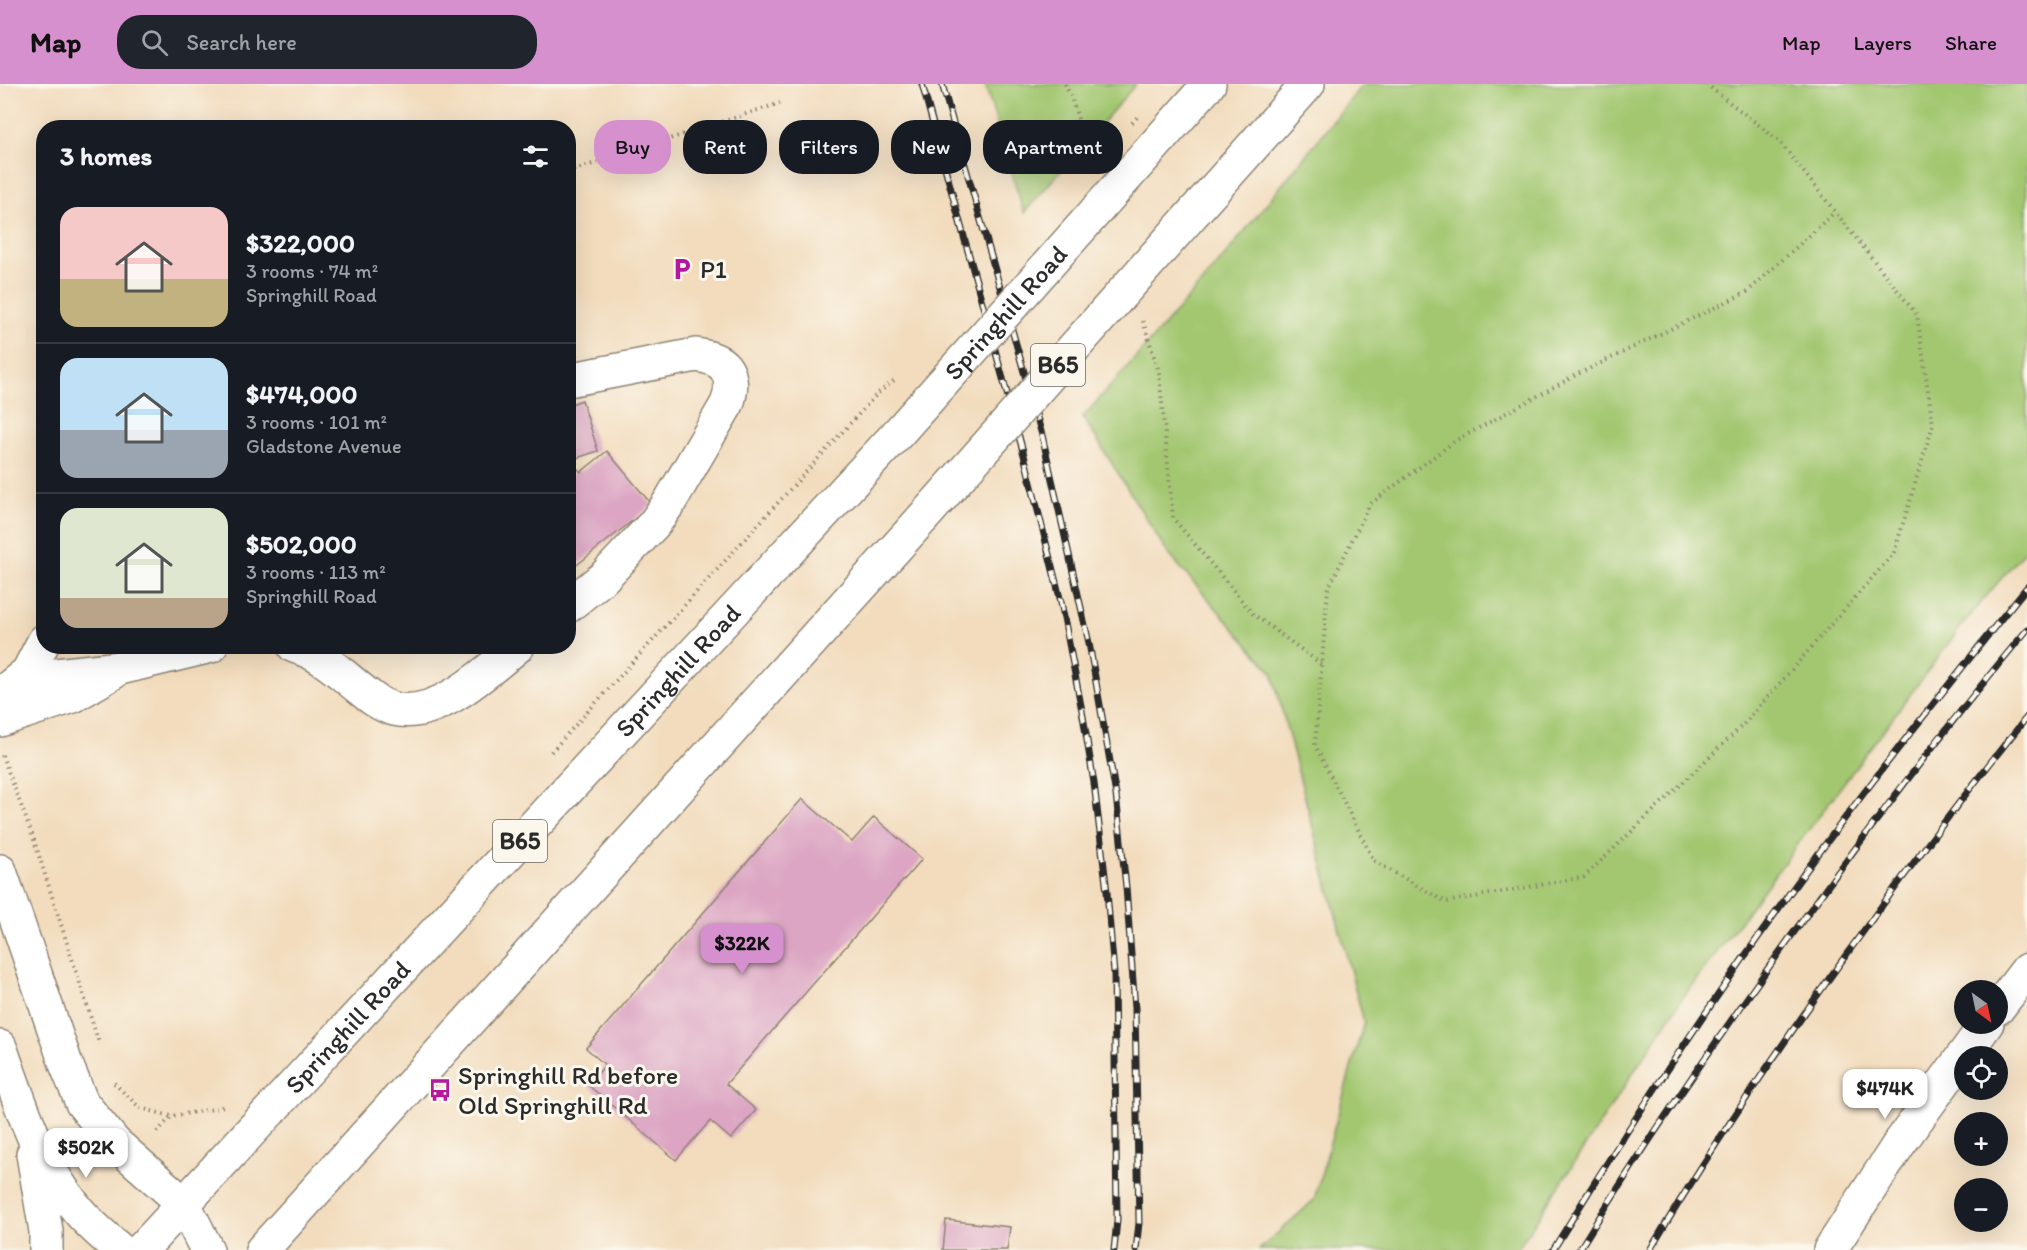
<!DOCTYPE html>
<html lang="en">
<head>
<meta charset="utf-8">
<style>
	:root { --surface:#171b24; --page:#20242c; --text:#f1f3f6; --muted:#9ea1a6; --line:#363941; --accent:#d690ce }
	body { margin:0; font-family:Itim,sans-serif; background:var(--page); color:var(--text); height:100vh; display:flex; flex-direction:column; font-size:22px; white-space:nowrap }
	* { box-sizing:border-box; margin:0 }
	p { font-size:20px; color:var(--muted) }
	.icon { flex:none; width:33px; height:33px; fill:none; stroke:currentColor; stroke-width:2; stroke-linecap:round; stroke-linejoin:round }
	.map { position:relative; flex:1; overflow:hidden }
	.panel { position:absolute; left:36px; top:36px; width:540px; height:534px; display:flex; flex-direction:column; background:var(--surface); border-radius:24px; box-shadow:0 6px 24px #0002 }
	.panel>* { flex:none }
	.banner { position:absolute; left:594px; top:36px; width:570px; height:54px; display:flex; gap:12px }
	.needle { width:39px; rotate:147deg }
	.tools { position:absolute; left:1954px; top:896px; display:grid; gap:12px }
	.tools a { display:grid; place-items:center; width:54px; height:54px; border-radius:50%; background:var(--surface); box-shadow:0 6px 24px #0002; font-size:30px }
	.price { position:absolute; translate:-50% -51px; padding:0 14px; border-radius:12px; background:#fff; color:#222; font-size:20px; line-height:39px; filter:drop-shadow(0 2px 3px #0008) }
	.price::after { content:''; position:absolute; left:50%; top:36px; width:18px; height:14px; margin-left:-9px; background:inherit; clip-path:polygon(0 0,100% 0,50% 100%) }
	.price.selected { background:var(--accent); color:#111 }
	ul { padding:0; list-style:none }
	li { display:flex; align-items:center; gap:18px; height:150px; padding:0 24px }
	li+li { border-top:2px solid var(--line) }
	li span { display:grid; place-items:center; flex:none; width:168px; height:120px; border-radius:18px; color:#555 }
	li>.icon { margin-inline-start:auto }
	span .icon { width:72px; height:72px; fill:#fffc; stroke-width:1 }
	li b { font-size:26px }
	h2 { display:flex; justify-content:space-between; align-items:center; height:72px; padding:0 24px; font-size:26px }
	.pill { padding:0 21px; border-radius:24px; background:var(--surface); box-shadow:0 6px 24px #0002; font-size:21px; line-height:54px }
	.pill.selected { background:var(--accent); color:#111 }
	header { display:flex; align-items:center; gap:36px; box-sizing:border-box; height:84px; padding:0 30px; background:var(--accent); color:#111 }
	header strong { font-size:28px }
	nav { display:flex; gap:33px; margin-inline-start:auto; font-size:21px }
	.search { width:420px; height:54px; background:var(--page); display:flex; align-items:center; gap:15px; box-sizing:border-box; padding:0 21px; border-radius:24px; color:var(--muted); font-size:22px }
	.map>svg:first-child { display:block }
</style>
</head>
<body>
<header>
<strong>Map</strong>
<div class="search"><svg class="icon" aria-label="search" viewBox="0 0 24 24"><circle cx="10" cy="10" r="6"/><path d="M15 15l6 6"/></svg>Search here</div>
<nav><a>Map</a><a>Layers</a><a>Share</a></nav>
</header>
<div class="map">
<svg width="2027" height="1166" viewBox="0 0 2027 1166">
	<rect width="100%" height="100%" fill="#fbf7ec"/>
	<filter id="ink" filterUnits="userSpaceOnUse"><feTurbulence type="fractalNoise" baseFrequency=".0167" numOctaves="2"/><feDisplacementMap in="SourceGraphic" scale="12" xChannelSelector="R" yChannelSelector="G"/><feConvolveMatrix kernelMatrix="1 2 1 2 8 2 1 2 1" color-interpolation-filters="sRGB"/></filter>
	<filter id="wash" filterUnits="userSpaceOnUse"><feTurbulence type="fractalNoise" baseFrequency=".008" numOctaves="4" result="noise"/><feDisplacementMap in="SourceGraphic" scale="24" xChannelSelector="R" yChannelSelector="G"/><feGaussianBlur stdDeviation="1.35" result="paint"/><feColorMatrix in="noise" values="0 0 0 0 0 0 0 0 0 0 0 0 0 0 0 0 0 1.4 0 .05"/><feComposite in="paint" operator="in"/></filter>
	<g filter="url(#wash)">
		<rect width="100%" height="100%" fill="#f2dcbd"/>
		<!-- green -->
		<g fill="#a3c771" stroke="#67794e" stroke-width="1.5">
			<polygon points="985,0 1136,0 1024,129"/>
			<polygon points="1363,0 2027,0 2027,464 1963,540 1681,916 1517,1166 1259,1166 1314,1116 1364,938 1272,588 1167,468 1083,333 1218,180"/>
		</g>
		<g id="blocks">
			<!-- building -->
			<g fill="#dca5c3">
				<polygon points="582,316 598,367 568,377 568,321"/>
				<polygon points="607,367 652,421 568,488 568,394 578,385 581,388"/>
				<polygon points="802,715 852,758 874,733 922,775 726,1000 756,1026 731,1055 710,1037 676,1076 588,1001 605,981 586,964"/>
				<polygon points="946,1136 1010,1143 1007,1166 943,1166"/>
			</g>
		</g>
	</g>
	<g filter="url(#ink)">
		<use href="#blocks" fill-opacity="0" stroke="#8e8474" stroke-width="1.5"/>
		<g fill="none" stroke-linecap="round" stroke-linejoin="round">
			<!-- minor casing -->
			<g stroke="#8e8474" stroke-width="36">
				<g id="minor">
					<path d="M 568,296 L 696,271 C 702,272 709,273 715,276 C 733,284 733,304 727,320 L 669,419 L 654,440 L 603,494 L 568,522"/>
					<path d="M 294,562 C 320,569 338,587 359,604 C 370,613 381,622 394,625 C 437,636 487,587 518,562"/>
					<polyline points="7,605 28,588 44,557"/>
					<polyline points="0,609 56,591 120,584 211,562"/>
					<polyline points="0,636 73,612 114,588"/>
					<polyline points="0,787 66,980 82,1019 114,1058 184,1120 207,1166"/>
					<path d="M 0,963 C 20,1019 38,1078 77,1125 C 89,1140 105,1153 120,1166"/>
					<polyline points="33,1070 46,1147 46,1166"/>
				</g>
			</g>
			<!-- major casing -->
			<g stroke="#8e8474" stroke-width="36">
				<g id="major">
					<polyline points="1146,71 1209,0"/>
					<polyline points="1195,127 1308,0"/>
					<polyline points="1998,924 2027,886"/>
					<path id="s1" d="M 141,1166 L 899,348"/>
					<polyline points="262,1166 922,435"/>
					<polyline points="1830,1166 1899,1060 1987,939"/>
				</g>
			</g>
			<!-- path -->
			<g stroke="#8e8474" stroke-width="4" stroke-dasharray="1.5 4.5" stroke-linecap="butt">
				<polyline points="1065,0 1071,13 1092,78"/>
				<polyline points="1706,0 1779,57 1917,231 1933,341 1894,469 1743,641 1584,793 1446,818 1374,777 1315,661 1328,505 1370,420 1455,357 1576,291 1747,208 1835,128"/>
				<polyline points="568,88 780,19"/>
				<polyline points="1143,237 1159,288 1173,434 1253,530 1321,580"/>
				<polyline points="551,668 877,310 896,295"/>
				<polyline points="2,671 33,753 99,959"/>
				<polyline points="114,999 140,1024 171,1032"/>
				<polyline points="157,1048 172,1032 220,1024 224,1021"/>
			</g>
			<!-- minor -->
			<use href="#minor" stroke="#fff" stroke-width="33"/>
			<!-- major -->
			<use href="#major" stroke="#fff" stroke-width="33"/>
			<!-- rail casing -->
			<g stroke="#2b2b2b" stroke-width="7">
				<g id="rail">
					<polyline points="922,0 1024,371 1061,518 1083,632 1094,699 1107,808 1114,889 1117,1136 1114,1166"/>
					<polyline points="942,0 1042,351 1089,559 1116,711 1126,803 1135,924 1139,1139 1136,1166"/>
					<path d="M 1553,1166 C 1671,972 1800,786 1942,609 C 1970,574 1998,538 2027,503"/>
					<path d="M 1579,1166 C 1643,1062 1713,961 1784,862 C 1862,754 1941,648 2027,546"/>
					<path d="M 1650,1166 C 1715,1057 1787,952 1862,849 C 1915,776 1970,703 2027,633"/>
				</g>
			</g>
			<!-- rail -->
			<use href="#rail" stroke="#fbf7ec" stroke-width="4.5" stroke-dasharray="14" stroke-linecap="butt"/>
			<!-- major-bridge casing -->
			<g stroke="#8e8474" stroke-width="36" stroke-linecap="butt">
				<g id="major-bridge">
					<path id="s2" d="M 899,348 L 1146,71"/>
					<polyline points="922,435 1195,127"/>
				</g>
			</g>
			<!-- path-bridge -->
			<polyline stroke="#8e8474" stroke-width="4" stroke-dasharray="1.5 4.5" stroke-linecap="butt" points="1132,39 1140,30"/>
			<!-- major-bridge -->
			<use href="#major-bridge" stroke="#fff" stroke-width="33"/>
		</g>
	</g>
	<!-- icons -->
	<defs>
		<g id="parking-bare" transform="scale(1.8)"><path d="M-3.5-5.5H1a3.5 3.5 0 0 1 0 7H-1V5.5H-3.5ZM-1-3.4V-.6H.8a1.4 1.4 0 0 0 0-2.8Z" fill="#b5179e" stroke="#fbf7ec" stroke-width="2.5" paint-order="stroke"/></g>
		<g id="bus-bare" transform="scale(1.8)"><path d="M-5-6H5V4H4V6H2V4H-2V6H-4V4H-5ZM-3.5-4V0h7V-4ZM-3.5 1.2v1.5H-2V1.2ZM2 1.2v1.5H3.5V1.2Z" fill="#b5179e" stroke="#fbf7ec" stroke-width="2.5" paint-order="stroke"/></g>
	</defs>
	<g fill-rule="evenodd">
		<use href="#parking-bare" x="682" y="185"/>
		<use href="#bus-bare" x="440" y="1006"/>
	</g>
	<g text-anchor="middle" stroke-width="6" stroke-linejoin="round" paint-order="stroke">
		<!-- shield labels -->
		<g fill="#fbf7ec" stroke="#696865" stroke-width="1.5">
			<rect x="1031" y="260" width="54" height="42" rx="4.5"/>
			<rect x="493" y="736" width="54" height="42" rx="4.5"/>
		</g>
		<g font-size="24" font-weight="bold" fill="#2b2b2b">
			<text x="1058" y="289">B65</text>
			<text x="520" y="765">B65</text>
		</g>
		<!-- poi labels -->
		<g font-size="26" fill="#2b2b2b" stroke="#fbf7ec" text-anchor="start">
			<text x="700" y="194">P1</text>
			<text x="458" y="1000">Springhill Rd before<tspan x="458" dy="30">Old Springhill Rd</tspan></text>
		</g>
		<!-- street labels -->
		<g font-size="26" fill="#2b2b2b" stroke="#fbf7ec">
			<text dy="9" stroke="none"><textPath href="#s2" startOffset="160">Springhill Road</textPath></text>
			<text dy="9" stroke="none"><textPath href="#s1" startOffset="790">Springhill Road</textPath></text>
			<text dy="9" stroke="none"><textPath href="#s1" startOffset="304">Springhill Road</textPath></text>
		</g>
	</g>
</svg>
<div class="tools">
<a><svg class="needle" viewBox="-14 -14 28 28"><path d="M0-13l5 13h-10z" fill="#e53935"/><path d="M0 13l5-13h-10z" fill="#9ea1a6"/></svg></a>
<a><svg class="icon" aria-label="locate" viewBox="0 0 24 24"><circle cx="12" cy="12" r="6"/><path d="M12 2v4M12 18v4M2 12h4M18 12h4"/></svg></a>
<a>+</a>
<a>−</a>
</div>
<b class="price selected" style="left:742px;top:891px">$322K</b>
<b class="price" style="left:1885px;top:1036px">$474K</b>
<b class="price" style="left:86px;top:1095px">$502K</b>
<div class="banner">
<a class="pill selected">Buy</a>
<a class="pill">Rent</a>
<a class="pill">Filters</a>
<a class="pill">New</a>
<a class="pill">Apartment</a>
</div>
<section class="panel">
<h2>3 homes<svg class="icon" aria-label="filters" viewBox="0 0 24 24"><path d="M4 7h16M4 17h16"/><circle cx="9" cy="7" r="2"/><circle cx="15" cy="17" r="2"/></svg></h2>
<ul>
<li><span style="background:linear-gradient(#f6c9c9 60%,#c2b280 0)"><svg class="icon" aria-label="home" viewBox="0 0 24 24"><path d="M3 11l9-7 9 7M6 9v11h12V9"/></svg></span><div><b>$322,000</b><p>3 rooms · 74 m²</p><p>Springhill Road</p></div></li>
<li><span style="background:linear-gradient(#bfe0f5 60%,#9aa5b1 0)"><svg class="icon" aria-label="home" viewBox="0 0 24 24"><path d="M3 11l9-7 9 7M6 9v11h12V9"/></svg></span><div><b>$474,000</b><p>3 rooms · 101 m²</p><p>Gladstone Avenue</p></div></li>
<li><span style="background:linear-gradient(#dfe7d0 75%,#b9a48a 0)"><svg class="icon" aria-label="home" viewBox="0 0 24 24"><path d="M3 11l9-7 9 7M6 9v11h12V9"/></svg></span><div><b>$502,000</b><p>3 rooms · 113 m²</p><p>Springhill Road</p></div></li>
</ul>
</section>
</div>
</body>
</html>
